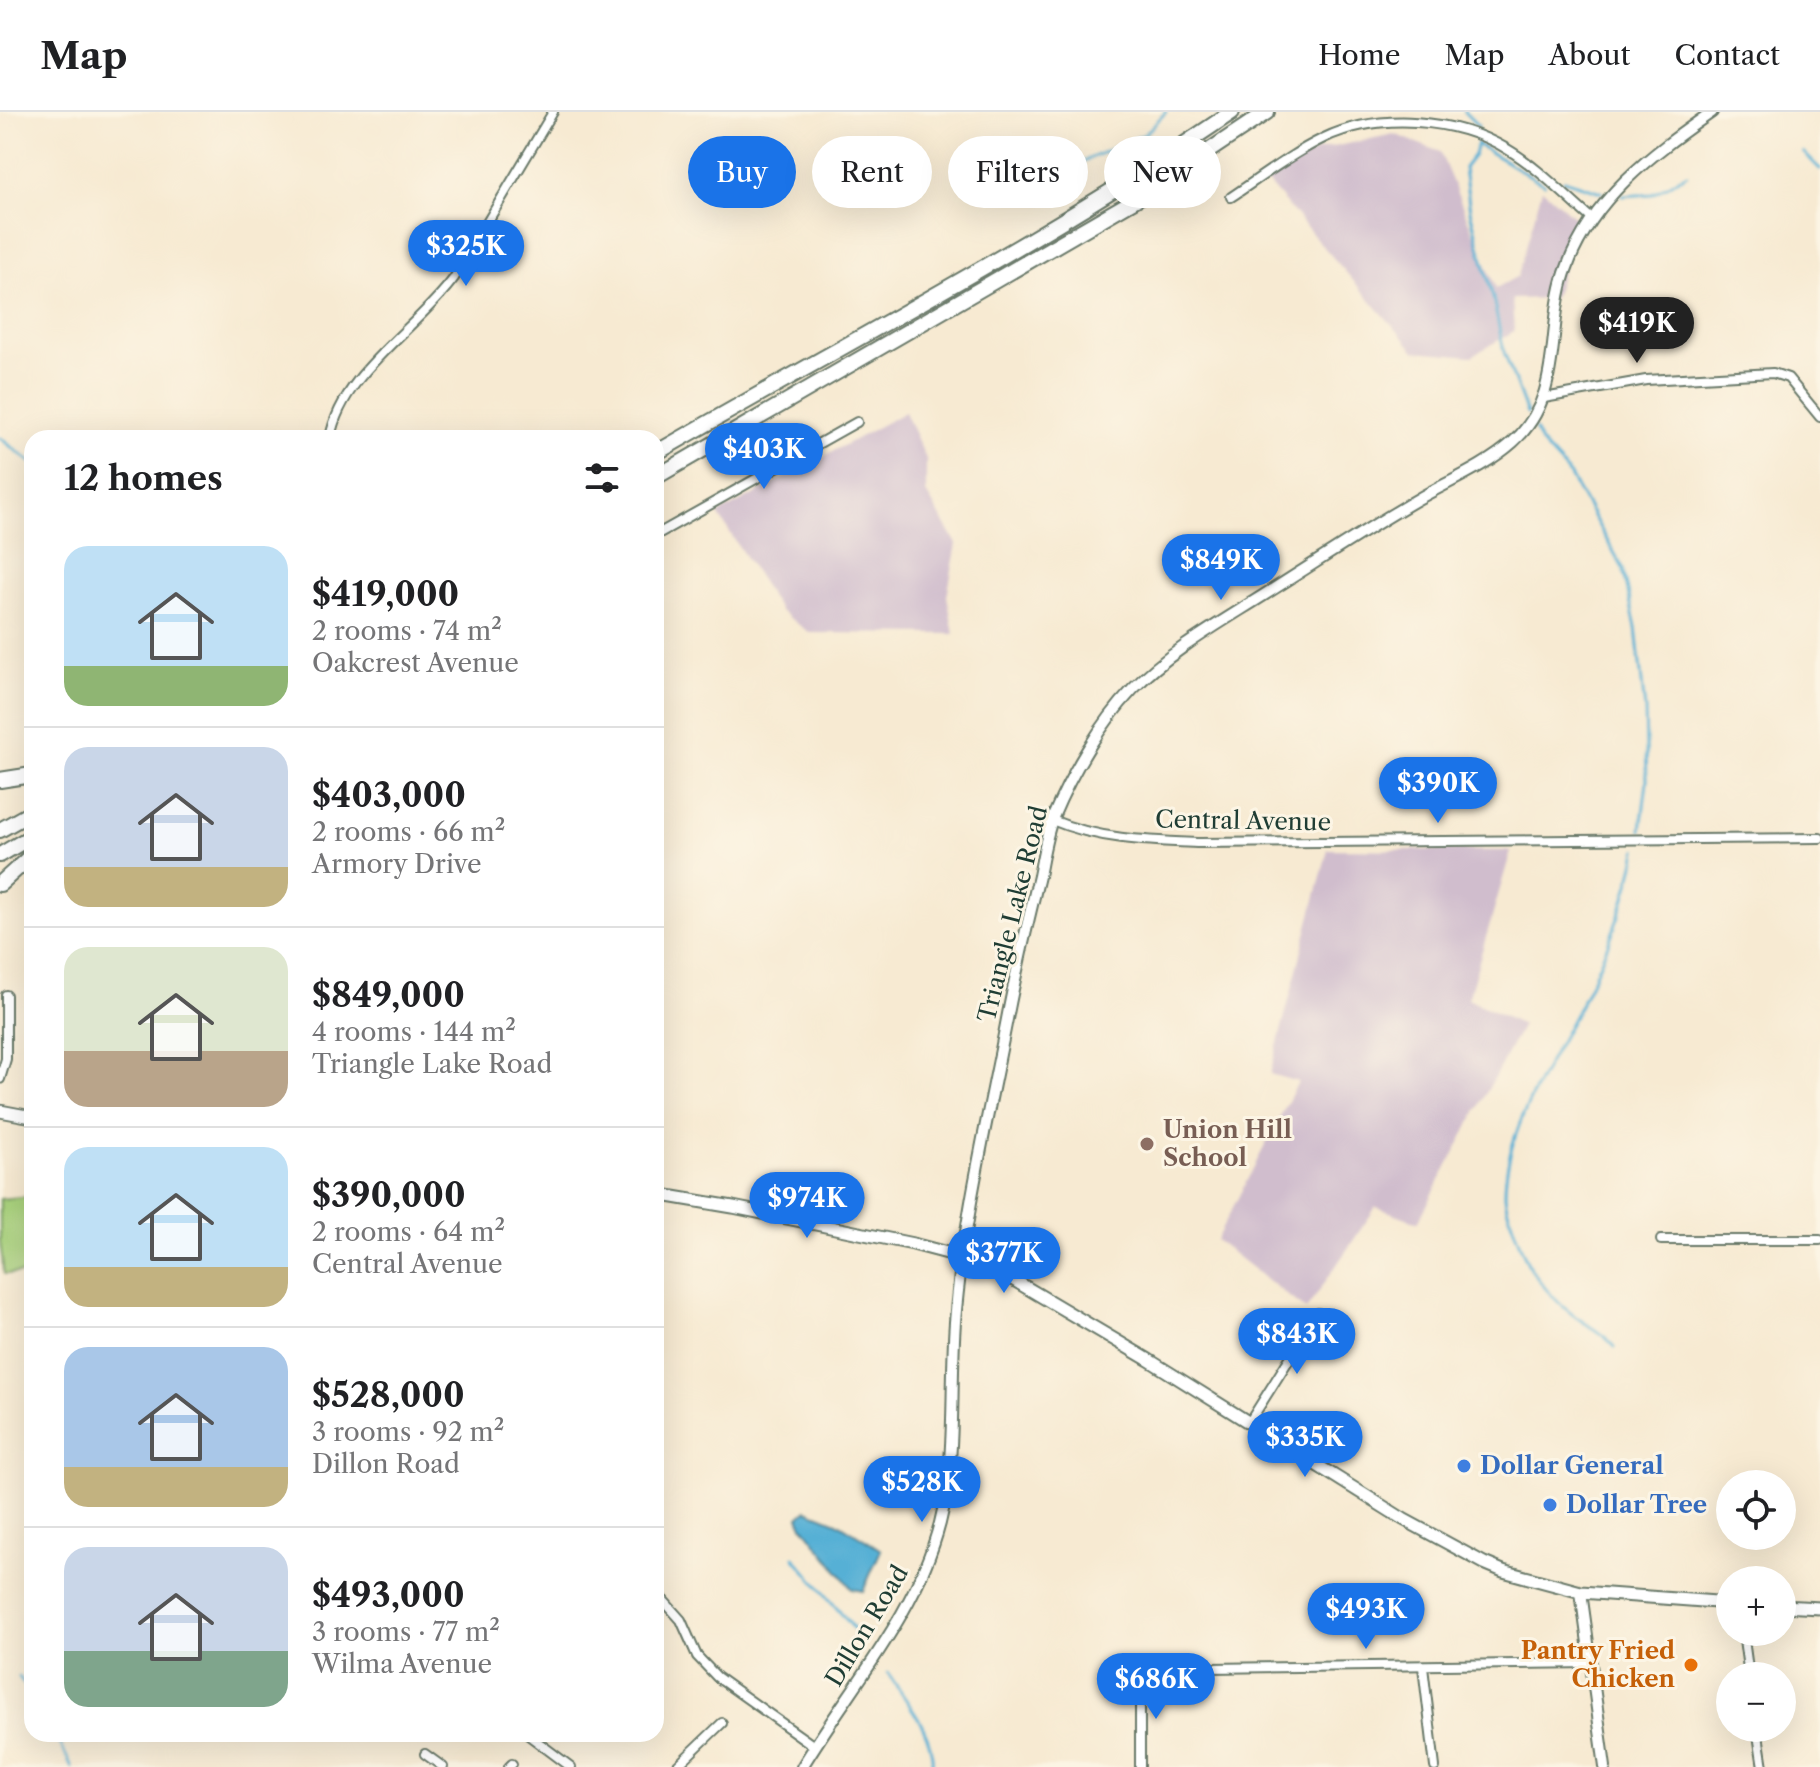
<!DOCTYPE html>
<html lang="en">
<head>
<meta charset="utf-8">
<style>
	:root { --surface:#fff; --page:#f2f2f2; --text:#202124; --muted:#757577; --line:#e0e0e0; --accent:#1a73e8 }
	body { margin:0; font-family:"Libre Caslon Text",serif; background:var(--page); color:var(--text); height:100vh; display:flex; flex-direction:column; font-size:30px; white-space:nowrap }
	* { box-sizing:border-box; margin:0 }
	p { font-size:26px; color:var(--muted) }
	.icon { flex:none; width:44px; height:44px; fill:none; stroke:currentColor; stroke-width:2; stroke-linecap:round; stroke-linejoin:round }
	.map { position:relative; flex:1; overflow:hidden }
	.side { position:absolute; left:24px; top:318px; width:640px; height:1312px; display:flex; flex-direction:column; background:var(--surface); border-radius:24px; box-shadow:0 8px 32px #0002 }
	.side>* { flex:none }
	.guide { position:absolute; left:688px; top:24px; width:760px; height:72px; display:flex; gap:16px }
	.fabs { position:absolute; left:1716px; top:1358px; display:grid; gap:16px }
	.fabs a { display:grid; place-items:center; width:80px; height:80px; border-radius:50%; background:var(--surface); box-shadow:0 8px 32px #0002; font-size:40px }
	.price { position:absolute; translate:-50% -68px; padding:0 18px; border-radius:28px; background:var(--accent); color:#fff; font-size:26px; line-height:52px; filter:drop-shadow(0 2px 4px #0008) }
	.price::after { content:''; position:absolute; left:50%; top:48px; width:24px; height:18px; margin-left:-12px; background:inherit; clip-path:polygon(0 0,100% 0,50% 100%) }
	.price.current { background:#222; color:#fff }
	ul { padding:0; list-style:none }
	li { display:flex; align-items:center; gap:24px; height:200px; padding:0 40px }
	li+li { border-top:2px solid var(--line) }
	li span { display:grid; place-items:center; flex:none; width:224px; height:160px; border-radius:24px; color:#555 }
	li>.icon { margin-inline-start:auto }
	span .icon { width:96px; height:96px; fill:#fffc; stroke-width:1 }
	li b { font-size:34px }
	h2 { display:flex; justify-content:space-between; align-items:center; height:96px; padding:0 40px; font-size:34px }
	.chip { padding:0 28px; border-radius:36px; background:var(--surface); box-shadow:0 8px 32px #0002; font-size:28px; line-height:72px }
	.chip.current { background:var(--accent); color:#fff }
	header { display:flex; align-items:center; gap:48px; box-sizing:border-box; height:112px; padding:0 40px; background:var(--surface); border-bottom:2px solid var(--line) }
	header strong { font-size:38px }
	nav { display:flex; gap:44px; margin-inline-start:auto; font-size:28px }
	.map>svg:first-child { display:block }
</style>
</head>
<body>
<header>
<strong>Map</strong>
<nav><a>Home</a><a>Map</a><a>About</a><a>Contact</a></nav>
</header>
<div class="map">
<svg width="1820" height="1655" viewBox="0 0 1820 1655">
	<rect width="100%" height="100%" fill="#fcf5e5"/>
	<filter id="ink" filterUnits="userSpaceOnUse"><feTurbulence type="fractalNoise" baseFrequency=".0125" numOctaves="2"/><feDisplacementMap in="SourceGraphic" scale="16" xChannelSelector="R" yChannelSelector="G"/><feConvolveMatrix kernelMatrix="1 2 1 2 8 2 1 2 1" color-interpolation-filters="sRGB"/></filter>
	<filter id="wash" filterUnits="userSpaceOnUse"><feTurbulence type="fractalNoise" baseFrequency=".006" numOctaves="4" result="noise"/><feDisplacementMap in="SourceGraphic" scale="32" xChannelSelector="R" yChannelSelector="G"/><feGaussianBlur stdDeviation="1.8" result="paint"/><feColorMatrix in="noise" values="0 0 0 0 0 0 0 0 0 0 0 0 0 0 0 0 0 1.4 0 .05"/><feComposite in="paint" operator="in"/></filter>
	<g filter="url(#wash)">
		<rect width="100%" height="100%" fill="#f7ead2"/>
		<!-- industrial -->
		<g fill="#d0bdcd">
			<polygon points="1394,22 1440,40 1496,176 1518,164 1542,77 1578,108 1554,186 1512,187 1514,219 1472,244 1415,239 1265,68 1318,38"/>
			<polygon points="905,300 926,347 926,381 957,432 947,484 954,522 810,521 780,499 718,402"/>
			<polygon points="1328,737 1511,739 1468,887 1522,913 1418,1110 1376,1095 1306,1198 1216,1128 1298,970 1270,962"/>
		</g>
		<!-- green -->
		<polygon fill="#a9d17d" stroke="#648758" stroke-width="2" points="32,1084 32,1161 4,1162 0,1129 0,1087"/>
		<!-- water -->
		<polygon fill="#57b0d5" stroke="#3b7684" stroke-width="2" points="807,1398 837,1410 881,1438 863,1479 852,1477 803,1414 799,1405"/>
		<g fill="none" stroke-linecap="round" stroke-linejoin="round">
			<!-- stream -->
			<g stroke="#57b0d5" stroke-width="3">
				<polyline points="1464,0 1478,14"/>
				<polyline points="1477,31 1474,43 1464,56 1470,99 1493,186 1504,240 1527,302"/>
				<polyline points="1478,33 1544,72"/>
				<polyline points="1803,40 1820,57"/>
				<polyline points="1064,58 1145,22 1166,0"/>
				<polyline points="1564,68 1602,80"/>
				<polyline points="1622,84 1653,82 1687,62"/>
				<polyline points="1535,318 1541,331 1567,359 1623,456 1636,516 1645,598 1647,669 1641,718"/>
				<polyline points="0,326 32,351"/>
				<path d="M 1615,1235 C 1604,1221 1586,1213 1572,1202 C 1556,1190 1538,1169 1528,1152 C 1522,1139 1505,1096 1505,1083 C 1504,1015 1557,940 1586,881 C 1608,836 1628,788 1637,738"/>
				<polyline points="794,1445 860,1524"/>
				<path d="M 888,1561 C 904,1587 936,1622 932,1655"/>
				<polyline points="19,1565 32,1583"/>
				<polyline points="55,1622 72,1655"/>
			</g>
		</g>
	</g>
	<g filter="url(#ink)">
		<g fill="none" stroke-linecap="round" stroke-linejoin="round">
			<!-- minor casing -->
			<g stroke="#6b7a6b" stroke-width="12">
				<g id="minor">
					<path d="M 1231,85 C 1261,65 1291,42 1324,26 C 1379,0 1456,6 1507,37 C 1538,55 1565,84 1592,107"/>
					<polyline points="1544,286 1646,268 1773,261 1788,266 1820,305"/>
					<path d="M 330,326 C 342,260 416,218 454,166 L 553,0"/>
					<polyline points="656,423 857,310"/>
					<path d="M 1052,708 C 1099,728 1150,729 1200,731 L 1820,726"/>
					<polyline points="0,967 6,947 6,883"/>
					<polyline points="1661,1128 1820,1128"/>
					<polyline points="1249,1311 1318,1201"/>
					<polyline points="656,1480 681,1508 697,1544 717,1565 814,1634"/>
					<polyline points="1743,1520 1749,1564"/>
					<polyline points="1423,1555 1435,1655"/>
					<polyline points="1757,1616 1763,1655"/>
					<polyline points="527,1622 571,1655"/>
					<polyline points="425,1642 443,1655"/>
					<polyline points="509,1655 512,1652"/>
					<polyline points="676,1655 722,1611"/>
					<polyline points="1140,1655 1140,1557 1591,1551"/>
				</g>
			</g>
			<!-- tertiary casing -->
			<g stroke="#6b7a6b" stroke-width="14">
				<g id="tertiary">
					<polyline points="1581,1480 1605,1655"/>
					<path d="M 802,1655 C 850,1575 916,1503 940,1411 C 957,1344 950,1277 955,1210 C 963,1109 989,1001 1008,902 C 1017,855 1028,809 1039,764 C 1043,744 1046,723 1053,705 C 1072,660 1100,612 1133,577 C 1170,539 1220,511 1264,483 C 1315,451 1366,417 1418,387 C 1450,369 1486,354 1513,330 C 1564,285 1546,218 1565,161 C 1590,87 1652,42 1712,0"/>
				</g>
			</g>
			<!-- secondary casing -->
			<g stroke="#6b7a6b" stroke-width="15">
				<g id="secondary">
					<polyline points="0,999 32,1005"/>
					<polyline points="656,1082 733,1095 913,1132 985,1151 1149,1248 1403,1407 1484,1451 1503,1459 1581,1480 1730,1491"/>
					<polyline points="1782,1494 1820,1496"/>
				</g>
			</g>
			<!-- trunk casing -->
			<g stroke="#6b7a6b" stroke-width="18">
				<g id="trunk">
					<path d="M 656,341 C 849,229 1048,127 1232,0"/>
					<polyline points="656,365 1143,83 1267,0"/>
					<polyline points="0,668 32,663"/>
					<polyline points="0,718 32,700"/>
					<polyline points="0,743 32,724"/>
					<polyline points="0,772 32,743"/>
				</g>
			</g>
			<!-- minor -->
			<use href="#minor" stroke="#fff" stroke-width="8"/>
			<!-- tertiary -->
			<use href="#tertiary" stroke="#fff" stroke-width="10"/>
			<!-- secondary -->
			<use href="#secondary" stroke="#fff" stroke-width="11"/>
			<!-- trunk -->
			<use href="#trunk" stroke="#fff" stroke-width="14"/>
		</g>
	</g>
	<!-- markers -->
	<circle fill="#8d6e63" stroke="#fcf5e5" stroke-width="3" cx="1147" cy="1032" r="8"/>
	<g fill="#3f7fe0" stroke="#fcf5e5" stroke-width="3">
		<circle cx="1464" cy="1354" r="8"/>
		<circle cx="1550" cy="1393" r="8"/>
	</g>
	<circle fill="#e8710a" stroke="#fcf5e5" stroke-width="3" cx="1691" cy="1553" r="8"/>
	<g text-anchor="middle" stroke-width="6" stroke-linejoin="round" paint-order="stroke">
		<!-- street labels -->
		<g font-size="24" fill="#1f3d34" stroke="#fcf5e5">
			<text transform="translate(1243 709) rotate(1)" y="8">Central Avenue</text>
			<text transform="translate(1013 802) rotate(-76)" y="8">Triangle Lake Road</text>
			<text transform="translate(867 1514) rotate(-59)" y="8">Dillon Road</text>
		</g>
		<!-- education labels -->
		<g font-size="24" font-weight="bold" fill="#785e54" stroke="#fcf5e5" text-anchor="start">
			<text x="1163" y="1026">Union Hill<tspan x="1163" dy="28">School</tspan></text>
		</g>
		<!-- shop labels -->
		<g font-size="24" font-weight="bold" fill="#366cbe" stroke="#fcf5e5" text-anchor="start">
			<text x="1480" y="1362">Dollar General</text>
			<text x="1566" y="1401">Dollar Tree</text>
		</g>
		<!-- food labels -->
		<g font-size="24" font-weight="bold" fill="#c56008" stroke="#fcf5e5" text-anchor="end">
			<text x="1675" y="1547">Pantry Fried<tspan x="1675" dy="28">Chicken</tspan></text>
		</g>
	</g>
</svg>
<div class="fabs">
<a><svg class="icon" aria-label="locate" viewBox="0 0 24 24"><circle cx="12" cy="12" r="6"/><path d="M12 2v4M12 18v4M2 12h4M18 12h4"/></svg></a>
<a>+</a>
<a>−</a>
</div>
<b class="price" style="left:466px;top:176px">$325K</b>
<b class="price current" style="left:1637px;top:253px">$419K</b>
<b class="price" style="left:764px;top:379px">$403K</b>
<b class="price" style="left:1221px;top:490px">$849K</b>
<b class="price" style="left:1438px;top:713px">$390K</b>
<b class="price" style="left:807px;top:1128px">$974K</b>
<b class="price" style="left:1004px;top:1183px">$377K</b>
<b class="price" style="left:1297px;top:1264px">$843K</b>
<b class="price" style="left:1305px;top:1367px">$335K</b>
<b class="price" style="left:922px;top:1412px">$528K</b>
<b class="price" style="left:1366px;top:1539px">$493K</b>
<b class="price" style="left:1156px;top:1609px">$686K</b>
<div class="guide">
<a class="chip current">Buy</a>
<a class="chip">Rent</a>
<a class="chip">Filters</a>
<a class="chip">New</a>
</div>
<section class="side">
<h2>12 homes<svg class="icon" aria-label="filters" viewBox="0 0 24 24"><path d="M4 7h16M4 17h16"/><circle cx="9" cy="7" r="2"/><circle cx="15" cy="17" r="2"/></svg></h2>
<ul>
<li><span style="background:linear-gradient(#bfe0f5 75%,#8fb573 0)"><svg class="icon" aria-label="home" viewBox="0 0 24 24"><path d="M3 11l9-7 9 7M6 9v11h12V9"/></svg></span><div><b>$419,000</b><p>2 rooms · 74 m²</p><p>Oakcrest Avenue</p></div></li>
<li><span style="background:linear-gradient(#c9d6e8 75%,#c2b280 0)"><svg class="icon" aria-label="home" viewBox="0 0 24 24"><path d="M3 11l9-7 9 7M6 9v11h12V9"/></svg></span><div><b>$403,000</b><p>2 rooms · 66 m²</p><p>Armory Drive</p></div></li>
<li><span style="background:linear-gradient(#dfe7d0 65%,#b9a48a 0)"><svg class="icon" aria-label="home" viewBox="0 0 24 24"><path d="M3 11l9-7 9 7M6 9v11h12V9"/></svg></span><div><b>$849,000</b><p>4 rooms · 144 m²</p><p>Triangle Lake Road</p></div></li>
<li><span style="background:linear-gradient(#bfe0f5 75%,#c2b280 0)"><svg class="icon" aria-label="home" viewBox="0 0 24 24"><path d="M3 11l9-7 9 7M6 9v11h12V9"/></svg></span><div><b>$390,000</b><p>2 rooms · 64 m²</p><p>Central Avenue</p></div></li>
<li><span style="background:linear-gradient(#a9c7e8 75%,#c2b280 0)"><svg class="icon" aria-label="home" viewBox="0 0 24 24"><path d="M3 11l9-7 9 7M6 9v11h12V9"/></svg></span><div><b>$528,000</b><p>3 rooms · 92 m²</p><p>Dillon Road</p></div></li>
<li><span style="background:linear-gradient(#c9d6e8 65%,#7fa58c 0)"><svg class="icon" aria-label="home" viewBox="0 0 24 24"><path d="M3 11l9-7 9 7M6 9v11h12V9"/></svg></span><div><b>$493,000</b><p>3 rooms · 77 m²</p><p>Wilma Avenue</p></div></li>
</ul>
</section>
</div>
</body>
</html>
